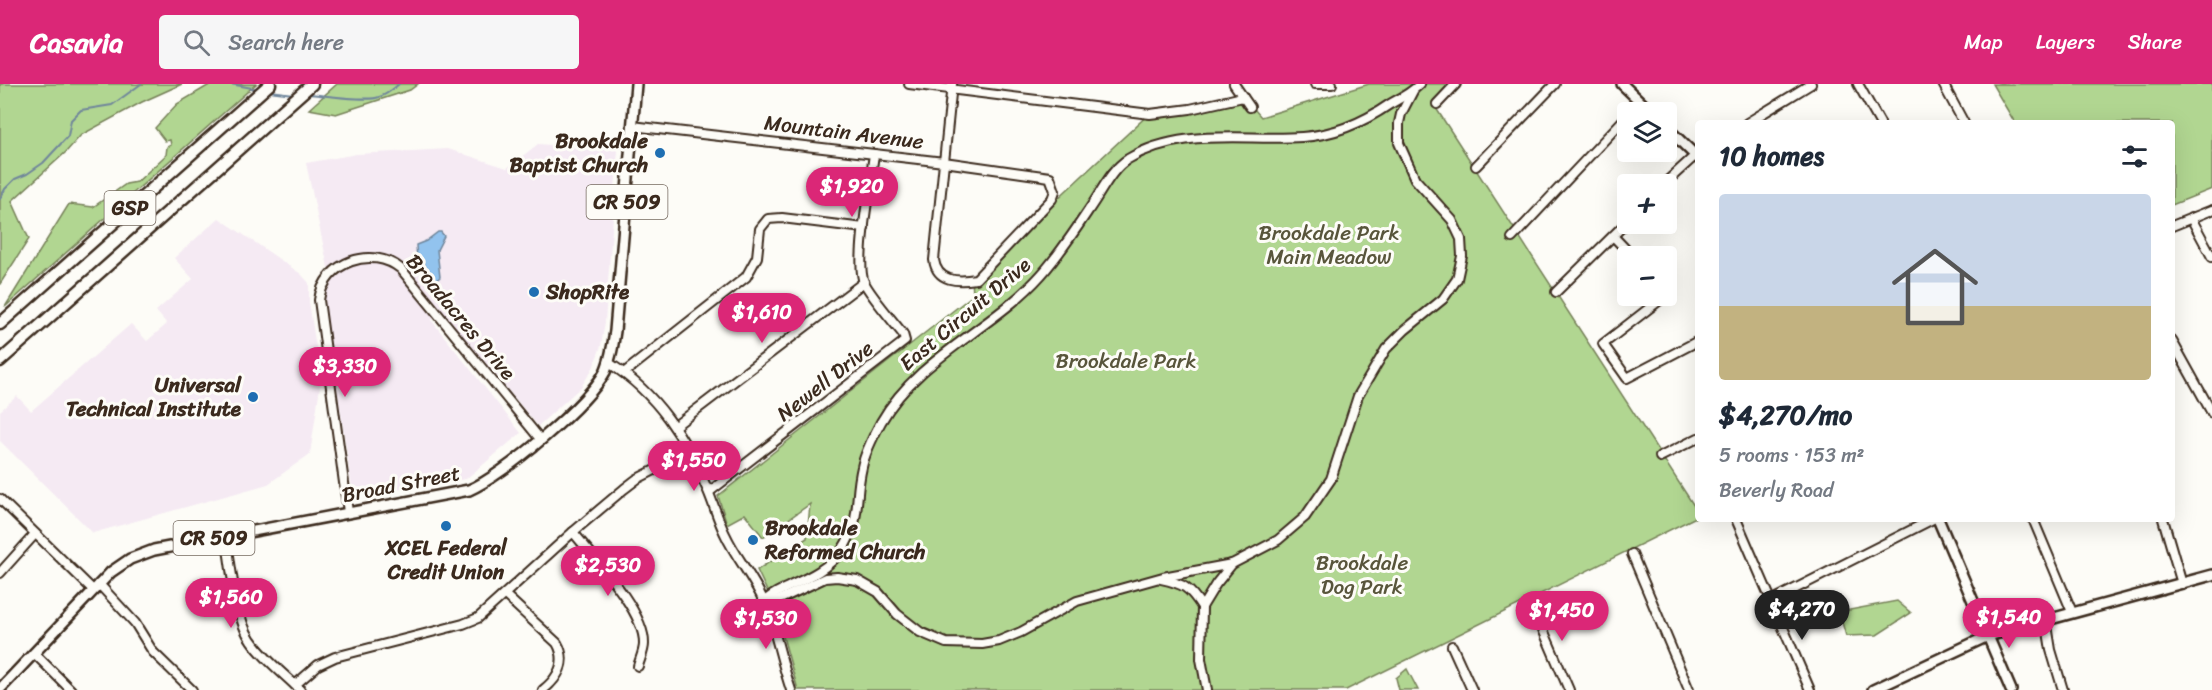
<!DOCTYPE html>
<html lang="en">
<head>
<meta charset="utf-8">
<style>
	:root { --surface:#fff; --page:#f6f6f7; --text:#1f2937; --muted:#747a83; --accent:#db2777 }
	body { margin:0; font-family:Sriracha,sans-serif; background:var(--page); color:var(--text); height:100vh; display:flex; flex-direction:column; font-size:22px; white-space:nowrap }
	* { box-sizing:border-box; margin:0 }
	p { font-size:20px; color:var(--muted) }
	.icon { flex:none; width:33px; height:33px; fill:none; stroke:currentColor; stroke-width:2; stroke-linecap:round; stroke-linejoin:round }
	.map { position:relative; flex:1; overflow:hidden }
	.drawer { position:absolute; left:1695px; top:36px; width:480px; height:402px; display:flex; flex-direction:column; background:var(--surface); border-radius:6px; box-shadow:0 6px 24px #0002 }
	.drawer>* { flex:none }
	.controls { position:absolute; left:1617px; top:18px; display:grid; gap:12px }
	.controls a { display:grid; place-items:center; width:60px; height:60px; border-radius:6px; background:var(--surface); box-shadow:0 6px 24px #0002; font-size:30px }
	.price { position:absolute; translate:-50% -51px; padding:0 14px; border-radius:21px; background:var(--accent); color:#fff; font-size:20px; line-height:39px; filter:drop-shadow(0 2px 3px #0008) }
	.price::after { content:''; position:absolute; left:50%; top:36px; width:18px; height:14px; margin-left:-9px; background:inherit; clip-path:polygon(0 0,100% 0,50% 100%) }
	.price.active { background:#222; color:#fff }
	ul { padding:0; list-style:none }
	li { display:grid; align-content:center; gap:12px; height:318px; padding:0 24px }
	li span { display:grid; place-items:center; height:186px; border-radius:6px; color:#555 }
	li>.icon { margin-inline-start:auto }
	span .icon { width:108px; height:108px; fill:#fffc; stroke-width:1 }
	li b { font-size:26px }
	h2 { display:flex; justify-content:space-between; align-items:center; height:72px; padding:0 24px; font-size:26px }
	header { display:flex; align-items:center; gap:36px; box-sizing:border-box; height:84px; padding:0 30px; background:var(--accent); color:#fff }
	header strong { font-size:28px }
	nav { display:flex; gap:33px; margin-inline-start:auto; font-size:21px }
	.search { width:420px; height:54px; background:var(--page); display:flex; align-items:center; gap:15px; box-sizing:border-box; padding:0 21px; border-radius:6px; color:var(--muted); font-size:22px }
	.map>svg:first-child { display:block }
</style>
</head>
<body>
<header>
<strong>Casavia</strong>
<div class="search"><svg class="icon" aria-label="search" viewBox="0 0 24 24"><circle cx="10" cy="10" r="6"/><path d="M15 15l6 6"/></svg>Search here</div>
<nav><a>Map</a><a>Layers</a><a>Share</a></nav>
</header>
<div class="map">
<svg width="2212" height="606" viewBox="0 0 2212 606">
	<rect width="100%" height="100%" fill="#fdfcf7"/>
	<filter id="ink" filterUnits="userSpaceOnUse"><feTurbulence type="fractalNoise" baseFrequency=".0167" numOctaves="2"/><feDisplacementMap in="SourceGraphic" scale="12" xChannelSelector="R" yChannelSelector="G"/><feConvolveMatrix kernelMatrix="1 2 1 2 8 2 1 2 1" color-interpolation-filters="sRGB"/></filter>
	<g filter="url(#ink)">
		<!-- built -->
		<g fill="#f5eaf3">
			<polygon points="538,60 618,66 605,238 601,262 593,284 581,303 538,342 438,222 432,237 521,349 466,395 353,411 324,215 331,198 306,79 357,70 448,65 507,84"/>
			<polygon points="219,134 301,190 309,199 309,218 321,296 310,370 268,400 93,449 0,357 0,327 17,312 31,327 131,240 147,257 167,240 156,227 193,195 174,174"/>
		</g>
		<!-- green -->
		<g fill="#b1d691" stroke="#768058" stroke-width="1.5">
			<polygon points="0,0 182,0 142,18 81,51 66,68 12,117 29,155 0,200"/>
			<polygon points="211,0 256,0 5,223 69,120 93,123 126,100 137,98 166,71 167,63 171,61 170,56 165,57 155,44 177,20"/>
			<polygon points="337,0 418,0 410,6 336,30 309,25"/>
			<polygon points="1369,0 1449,0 1432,18 1698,428 1698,432 1346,606 798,606 775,524 757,486 807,454 810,420 763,453 745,430 727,440 718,412 973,211 972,194 1152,27 1247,17 1261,33"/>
			<polygon points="1992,0 2212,0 2212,105 2172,121 2172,39 2015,39"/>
			<polygon points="1897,517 1911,529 1877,551 1846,552 1839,528"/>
			<polygon points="1407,585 1418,606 1399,606 1396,594"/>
		</g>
		<!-- water -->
		<polygon fill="#92c3ee" stroke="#6f869b" stroke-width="1.5" points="438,148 441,148 444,152 437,166 440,193 434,198 429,195 424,179 417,176 416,161 426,157"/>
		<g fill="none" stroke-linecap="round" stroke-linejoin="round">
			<!-- stream -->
			<g stroke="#6f869b" stroke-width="2">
				<polyline points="230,0 258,5"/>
				<polyline points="269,7 293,10"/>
				<path d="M 308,10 C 324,11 368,18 379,13 C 387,11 393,5 399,0"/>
				<polyline points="0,115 5,105 15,95 27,90 43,79 68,52 71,36 81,26 112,21 141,0"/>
			</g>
			<!-- minor casing -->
			<g stroke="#3b2a1e" stroke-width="12">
				<g id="minor">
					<polyline points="909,0 1150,30 1190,25 1243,13"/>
					<polyline points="1234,0 1250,23"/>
					<polyline points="1315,0 1332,0"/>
					<polyline points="1858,0 1880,39"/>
					<polyline points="1943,0 1964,39"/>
					<polyline points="1437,20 1456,0"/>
					<polyline points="1630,28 1640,18"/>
					<polyline points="1747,39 1811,0"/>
					<path d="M 632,42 L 944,78 L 1050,93 L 1055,107 L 1052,115 L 976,195 C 958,198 937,198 934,176 L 952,0"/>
					<polyline points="1476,82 1555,0"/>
					<polyline points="1664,100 1698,69"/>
					<polyline points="2191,134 2212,173"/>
					<polyline points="2172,142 2212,126"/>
					<polyline points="1613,152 1632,172"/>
					<polyline points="1512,154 1628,31"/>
					<polyline points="1556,208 1628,137"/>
					<polyline points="1665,212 1603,260 1627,294 1698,257"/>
					<polyline points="2172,257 2212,329"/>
					<path d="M 609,279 C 658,310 686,355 708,407 C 714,421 718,436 725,450 C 736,474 754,494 764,518 C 776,546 781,577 791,606"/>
					<polyline points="624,289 746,193 757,173 760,145 768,135 782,134 864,144"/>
					<polyline points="675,342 864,198"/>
					<polyline points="1660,373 1698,354"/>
					<path d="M 709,408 L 905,257 L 903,250 C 893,237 870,211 864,198 C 855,178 871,95 874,70"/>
					<polyline points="0,415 93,506"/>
					<path d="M 348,428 L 319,216 C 324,178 372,161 401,185 L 540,355"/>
					<polyline points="1736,435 1810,606"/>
					<polyline points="2033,435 2072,528"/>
					<polyline points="2163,435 2182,500"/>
					<path d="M 573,448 C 593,473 645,527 644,560 C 644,567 640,575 638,582"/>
					<path d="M 226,452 C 231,480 235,534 251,556 C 264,575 284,590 300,606"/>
					<polyline points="1632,470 1689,606"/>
					<polyline points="0,489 35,450"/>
					<path d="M 1161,495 C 1184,500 1189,503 1202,523"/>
					<polyline points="99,500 135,539 153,568 192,606"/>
					<path d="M 505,511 L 557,559 C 568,578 558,594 543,606"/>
					<polyline points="1771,517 1933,435"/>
					<polyline points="764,518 772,519 825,494 837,493 857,496 878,508 897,530 920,548 946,559 982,560 999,557 1021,548 1077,517 1163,493 1232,480 1278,456 1305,433 1331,395 1358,312 1386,265 1405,246 1443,215 1457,195 1462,172 1461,155 1452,136 1415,95 1399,59 1399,39 1401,30 1413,7"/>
					<path d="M 764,518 C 771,510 780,507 790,502 C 810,493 829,484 842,466 C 862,436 854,416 862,383 C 865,368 874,351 881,338 C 918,273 993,245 1041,191 C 1060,170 1076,145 1092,121 C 1103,105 1111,86 1128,75 C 1180,43 1244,57 1302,53 C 1333,51 1364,38 1390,20 C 1401,14 1411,9 1420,0"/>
					<polyline points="1532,520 1569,606"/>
					<polyline points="2046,535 2051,566 2063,606"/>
					<polyline points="1452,562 1472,606"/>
					<polyline points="34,569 71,606"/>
					<polyline points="295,601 318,581 335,573 463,540 478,534 573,448 624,405 637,395 690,368"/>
					<polyline points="1207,606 1201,575 1202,523 1216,500 1232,480"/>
				</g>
			</g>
			<!-- major casing -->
			<g stroke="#3b2a1e" stroke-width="14">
				<g id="major">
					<polyline points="1622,0 1651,28"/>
					<polyline points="1666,43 1698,74"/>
					<polyline points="1938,435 2011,606"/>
					<path d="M 0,605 L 111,488 L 130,475 L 154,466 L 469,406 C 503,392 588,320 605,288 C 611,275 613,261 615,247 L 636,0"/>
					<polyline points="1873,606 1988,552 2212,491"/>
				</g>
			</g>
			<!-- highway casing -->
			<g stroke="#3b2a1e" stroke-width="15">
				<g id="highway">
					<polyline points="0,240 270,0"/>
					<polyline points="0,277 312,0"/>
				</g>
			</g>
			<!-- minor -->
			<use href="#minor" stroke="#fdfcf7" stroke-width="8"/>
			<!-- major -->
			<use href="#major" stroke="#fdfcf7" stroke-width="9"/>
			<!-- highway -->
			<use href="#highway" stroke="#fdfcf7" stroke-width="10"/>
		</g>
	</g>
	<!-- markers -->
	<g fill="#1f6fb2" stroke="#fdfcf7" stroke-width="2">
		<circle cx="660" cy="69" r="6"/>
		<circle cx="534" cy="208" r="6"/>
		<circle cx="253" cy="313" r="6"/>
		<circle cx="446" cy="442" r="6"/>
		<circle cx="753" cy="456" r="6"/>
	</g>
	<g text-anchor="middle" stroke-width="6" stroke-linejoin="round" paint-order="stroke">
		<!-- shield labels -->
		<g fill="#fdfcf7" stroke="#75695f" stroke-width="1.5">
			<rect x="586.5" y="101" width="81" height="34" rx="4.5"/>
			<rect x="104.5" y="107" width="51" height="34" rx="4.5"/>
			<rect x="173.5" y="437" width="81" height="34" rx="4.5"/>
		</g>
		<g font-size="20" font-weight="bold" fill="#3b2a1e">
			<text x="627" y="125">CR 509</text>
			<text x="130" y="131">GSP</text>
			<text x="214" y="461">CR 509</text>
		</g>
		<!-- street labels -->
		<g font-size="21" fill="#3b2a1e" stroke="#fdfcf7">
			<text transform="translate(844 48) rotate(7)" y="7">Mountain Avenue</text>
			<text transform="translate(965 230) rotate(-40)" y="7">East Circuit Drive</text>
			<text transform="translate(461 233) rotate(50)" y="7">Broadacres Drive</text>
			<text transform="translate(825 297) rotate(-38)" y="7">Newell Drive</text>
			<text transform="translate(401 400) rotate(-11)" y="7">Broad Street</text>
		</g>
		<!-- poi labels -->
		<g font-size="21" font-weight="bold" fill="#3b2a1e" stroke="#fdfcf7" text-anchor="end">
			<text x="648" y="64">Brookdale<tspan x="648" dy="24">Baptist Church</tspan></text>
			<text x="546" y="215" text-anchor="start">ShopRite</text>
			<text x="241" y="308">Universal<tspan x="241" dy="24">Technical Institute</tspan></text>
			<text x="765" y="451" text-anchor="start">Brookdale<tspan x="765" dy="24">Reformed Church</tspan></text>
			<text x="446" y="471" text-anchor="middle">XCEL Federal<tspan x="446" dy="24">Credit Union</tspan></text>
		</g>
		<!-- park labels -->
		<g font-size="21" fill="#58553b" stroke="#fdfcf7">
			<text x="1329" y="156">Brookdale Park<tspan x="1329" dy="24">Main Meadow</tspan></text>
			<text x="1126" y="284">Brookdale Park</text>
			<text x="1362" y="486">Brookdale<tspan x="1362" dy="24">Dog Park</tspan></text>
		</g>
	</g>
</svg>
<div class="controls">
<a><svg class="icon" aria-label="layers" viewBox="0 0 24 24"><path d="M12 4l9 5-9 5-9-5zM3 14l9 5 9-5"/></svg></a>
<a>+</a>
<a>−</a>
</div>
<b class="price" style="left:852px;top:134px">$1,920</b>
<b class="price" style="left:762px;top:260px">$1,610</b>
<b class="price" style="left:345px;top:314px">$3,330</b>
<b class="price" style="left:694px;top:408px">$1,550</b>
<b class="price" style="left:608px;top:513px">$2,530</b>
<b class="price" style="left:231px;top:545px">$1,560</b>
<b class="price active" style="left:1802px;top:557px">$4,270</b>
<b class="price" style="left:1562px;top:558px">$1,450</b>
<b class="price" style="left:2009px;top:565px">$1,540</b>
<b class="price" style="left:766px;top:566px">$1,530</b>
<section class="drawer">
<h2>10 homes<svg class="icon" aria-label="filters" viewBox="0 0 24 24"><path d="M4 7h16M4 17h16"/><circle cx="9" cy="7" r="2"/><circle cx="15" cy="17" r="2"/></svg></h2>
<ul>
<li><span style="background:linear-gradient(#c9d6e8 60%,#c2b280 0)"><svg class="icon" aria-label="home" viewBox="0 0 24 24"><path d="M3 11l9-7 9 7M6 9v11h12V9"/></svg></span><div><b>$4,270/mo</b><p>5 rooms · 153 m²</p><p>Beverly Road</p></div></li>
</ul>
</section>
</div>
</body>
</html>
